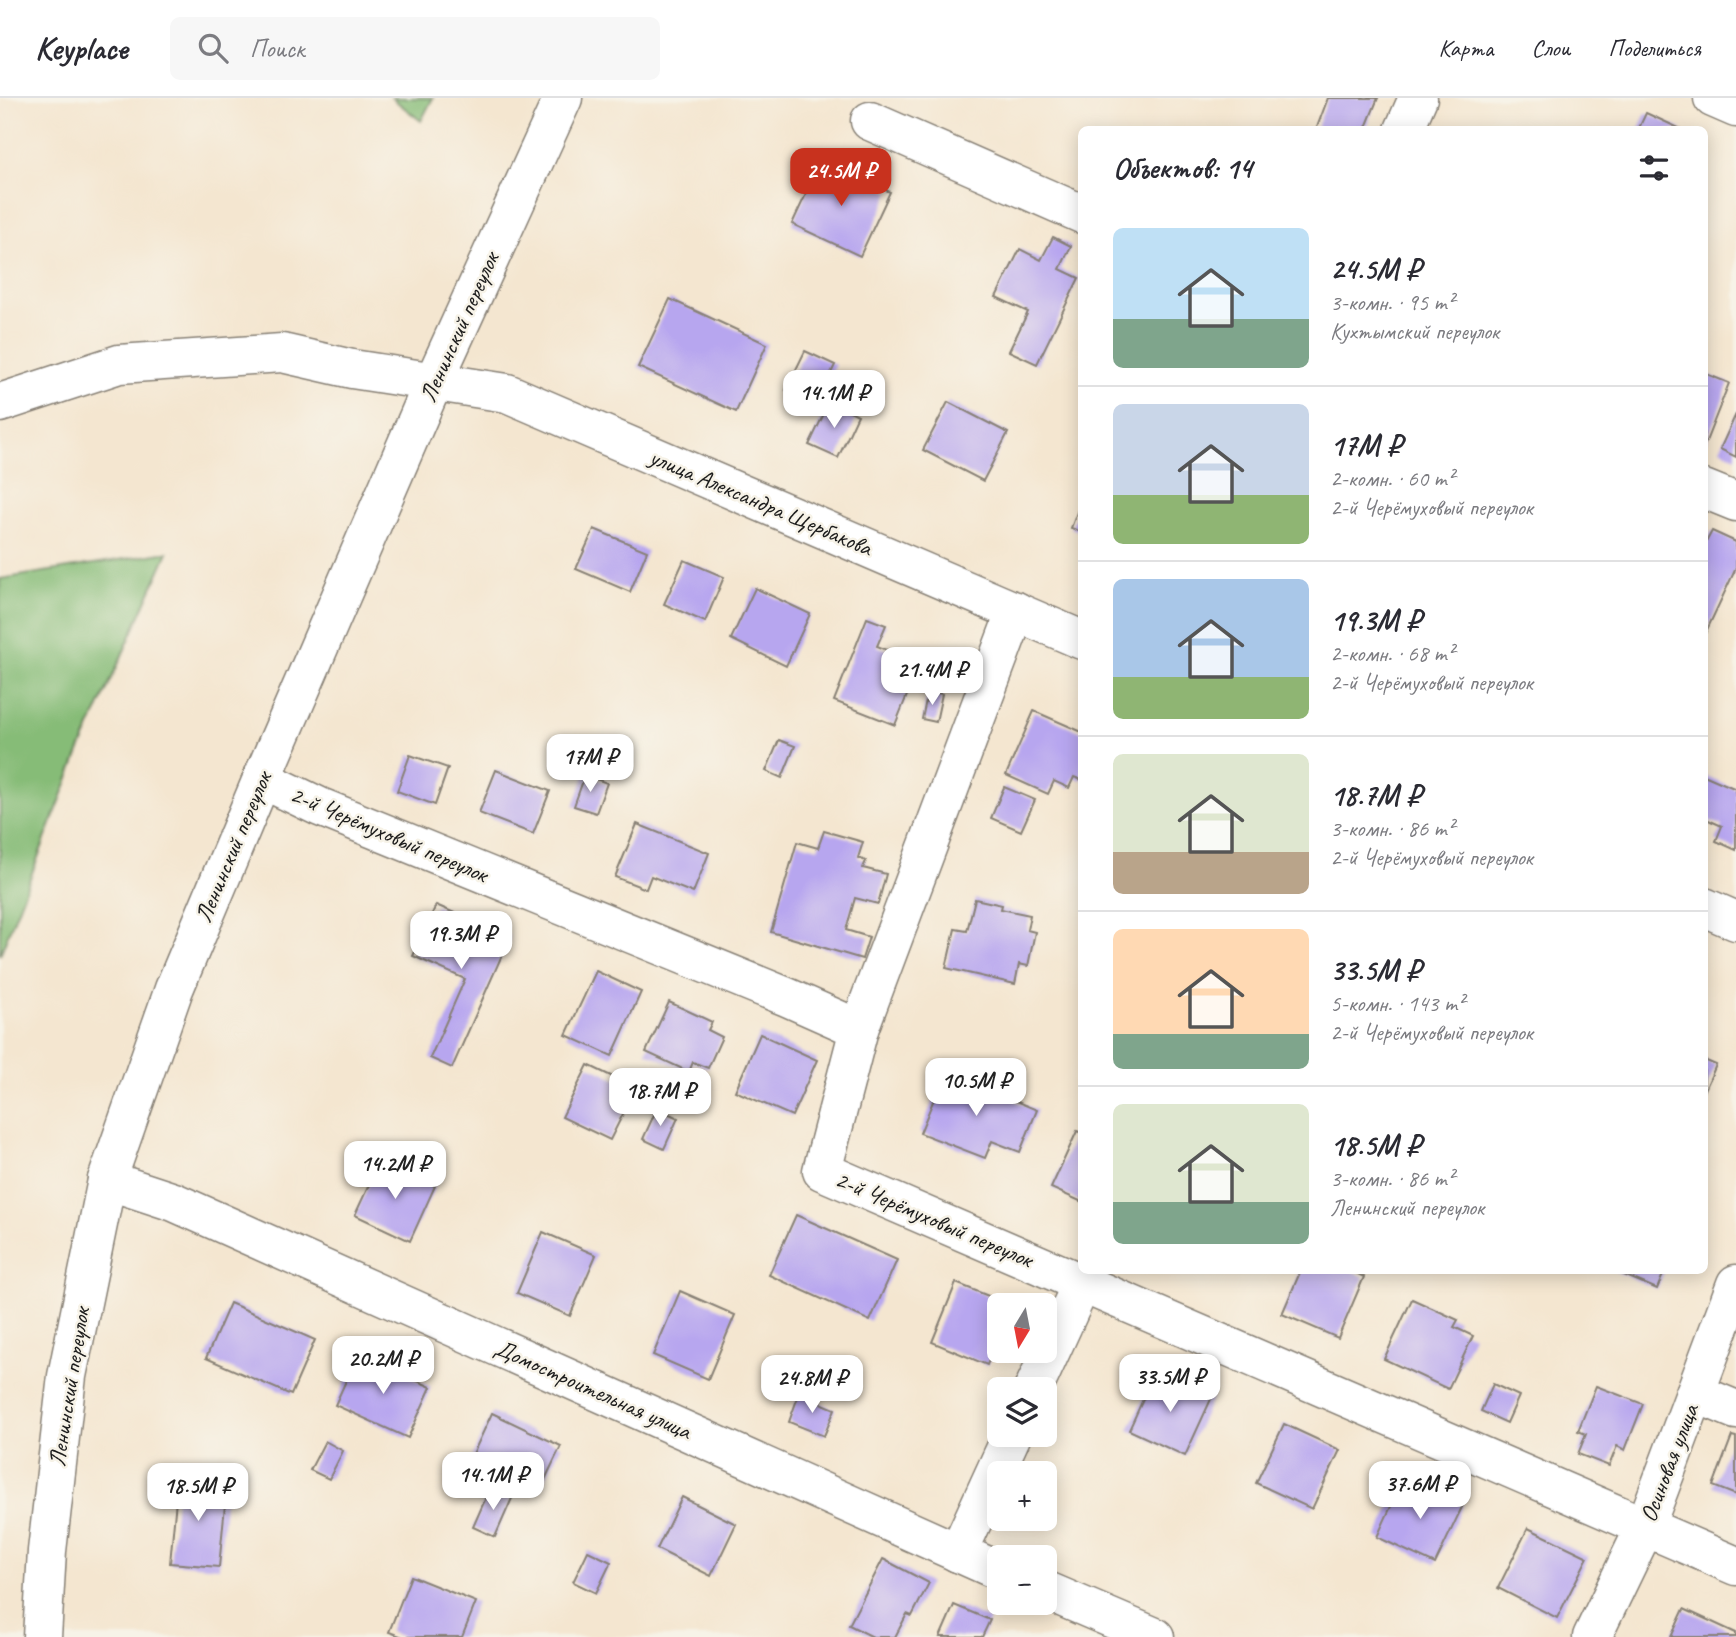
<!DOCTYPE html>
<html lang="ru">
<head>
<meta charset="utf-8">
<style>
	:root { --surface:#fff; --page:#f7f7f7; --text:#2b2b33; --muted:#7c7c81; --line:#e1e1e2; --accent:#c8321e }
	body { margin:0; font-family:Caveat,sans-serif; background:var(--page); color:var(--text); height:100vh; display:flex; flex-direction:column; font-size:26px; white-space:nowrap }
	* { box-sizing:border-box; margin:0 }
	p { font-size:23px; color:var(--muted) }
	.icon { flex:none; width:38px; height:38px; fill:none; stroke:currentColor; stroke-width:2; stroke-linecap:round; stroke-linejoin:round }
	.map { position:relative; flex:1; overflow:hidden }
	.panel { position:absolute; left:1078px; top:28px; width:630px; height:1148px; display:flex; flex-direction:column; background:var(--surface); border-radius:10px; box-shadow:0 4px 18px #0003 }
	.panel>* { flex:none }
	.needle { width:46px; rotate:190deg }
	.tools { position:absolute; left:987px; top:1195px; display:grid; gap:14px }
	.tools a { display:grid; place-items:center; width:70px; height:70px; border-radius:10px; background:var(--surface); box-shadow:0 4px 18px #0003; font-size:35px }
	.price { position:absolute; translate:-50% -60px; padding:0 16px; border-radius:14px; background:#fff; color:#222; font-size:23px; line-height:46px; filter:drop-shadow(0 2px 4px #0008) }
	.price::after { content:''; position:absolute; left:50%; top:42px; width:21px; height:16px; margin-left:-10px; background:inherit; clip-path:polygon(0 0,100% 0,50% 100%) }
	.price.current { background:var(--accent); color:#fff }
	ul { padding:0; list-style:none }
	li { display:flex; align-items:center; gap:21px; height:175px; padding:0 35px }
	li+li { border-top:2px solid var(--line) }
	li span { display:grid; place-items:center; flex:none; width:196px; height:140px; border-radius:10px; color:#555 }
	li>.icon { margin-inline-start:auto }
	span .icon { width:84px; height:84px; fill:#fffc; stroke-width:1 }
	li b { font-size:30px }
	h2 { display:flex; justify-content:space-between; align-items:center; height:84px; padding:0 35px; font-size:30px }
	header { display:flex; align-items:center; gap:42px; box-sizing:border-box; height:98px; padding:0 35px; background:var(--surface); border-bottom:2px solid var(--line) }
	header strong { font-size:33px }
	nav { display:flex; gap:38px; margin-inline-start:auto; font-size:24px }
	.search { width:490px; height:63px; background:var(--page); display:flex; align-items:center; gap:18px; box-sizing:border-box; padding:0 24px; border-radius:10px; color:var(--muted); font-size:26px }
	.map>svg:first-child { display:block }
</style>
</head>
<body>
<header>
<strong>Keyplace</strong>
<div class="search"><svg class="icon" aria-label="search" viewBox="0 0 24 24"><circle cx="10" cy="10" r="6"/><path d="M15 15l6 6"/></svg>Поиск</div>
<nav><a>Карта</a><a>Слои</a><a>Поделиться</a></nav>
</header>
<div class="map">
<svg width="1736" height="1539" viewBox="0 0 1736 1539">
	<rect width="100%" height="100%" fill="#f7f3e8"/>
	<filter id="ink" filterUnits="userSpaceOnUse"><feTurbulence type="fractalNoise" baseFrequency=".0143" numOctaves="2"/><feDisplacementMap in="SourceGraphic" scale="14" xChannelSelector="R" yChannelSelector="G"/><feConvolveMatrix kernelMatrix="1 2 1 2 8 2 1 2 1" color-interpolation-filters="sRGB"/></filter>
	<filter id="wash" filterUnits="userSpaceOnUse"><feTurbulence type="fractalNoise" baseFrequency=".00686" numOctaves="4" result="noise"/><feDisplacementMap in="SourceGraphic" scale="28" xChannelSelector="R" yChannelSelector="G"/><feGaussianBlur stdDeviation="1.57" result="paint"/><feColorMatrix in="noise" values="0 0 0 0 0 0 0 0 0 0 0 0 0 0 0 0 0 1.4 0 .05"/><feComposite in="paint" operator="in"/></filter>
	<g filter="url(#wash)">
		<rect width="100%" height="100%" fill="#f4e6d0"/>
		<!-- forest -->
		<g fill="#86bc77" stroke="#516c4a" stroke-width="2">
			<polygon points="392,0 433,0 421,23"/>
			<polygon points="168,454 80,652 0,857 0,481"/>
		</g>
		<g id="blocks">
			<!-- building -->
			<g fill="#b7a6ef">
				<polygon points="1328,0 1378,0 1365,32 1316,32"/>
				<polygon points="1646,15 1683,32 1638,32"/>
				<polygon points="822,62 890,94 860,158 792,126"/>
				<polygon points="1053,139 1071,148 1060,171 1079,180 1037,266 1009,253 1028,214 996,199 1020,151 1041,162"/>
				<polygon points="670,201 767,246 736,314 638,269"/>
				<polygon points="805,253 835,267 816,306 786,292"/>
				<polygon points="1704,275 1729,285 1705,346 1704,346"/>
				<polygon points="830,303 858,317 838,360 809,347"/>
				<polygon points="948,304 1008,335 983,383 923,352"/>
				<polygon points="1736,316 1736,359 1720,351"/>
				<polygon points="1081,404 1082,404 1082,434 1071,430"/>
				<polygon points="594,431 647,453 630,494 576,471"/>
				<polygon points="1712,433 1736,444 1736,470 1706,534 1704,533 1704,448"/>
				<polygon points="684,462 724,479 705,524 664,506"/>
				<polygon points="755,490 810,516 786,568 731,541"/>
				<polygon points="867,520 886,527 877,548 920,565 895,627 834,603"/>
				<polygon points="928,593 942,596 936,624 922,621"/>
				<polygon points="1034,613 1082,634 1082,682 1074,679 1069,690 1054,683 1048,696 1006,677"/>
				<polygon points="779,642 795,648 782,680 766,673"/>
				<polygon points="410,657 448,670 435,707 397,693"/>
				<polygon points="496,672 550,693 533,736 479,715"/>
				<polygon points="585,677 607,685 596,715 574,708"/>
				<polygon points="1704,677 1736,691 1736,752 1716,743 1722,728 1704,720"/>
				<polygon points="1004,689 1035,702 1021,733 991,720"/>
				<polygon points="637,726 709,755 693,795 651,778 646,791 615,779"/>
				<polygon points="824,733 863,744 858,760 866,763 863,770 886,776 878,806 855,800 846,832 869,839 862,861 771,834 797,744 818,750"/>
				<polygon points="975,801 1002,807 1001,811 1030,817 1027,832 1035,834 1028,868 1019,866 1015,886 946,870 955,831 967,833"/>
				<polygon points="436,807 510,839 452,970 430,960 465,881 413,858"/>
				<polygon points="596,873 641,894 612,958 566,937"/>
				<polygon points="669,904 712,924 708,932 722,939 708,970 693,964 689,974 646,954"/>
				<polygon points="760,936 817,962 792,1018 735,993"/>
				<polygon points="1704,962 1716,967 1704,994"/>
				<polygon points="588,967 636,990 610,1042 562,1019"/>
				<polygon points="945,974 1037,1012 1020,1054 992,1043 985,1060 920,1035"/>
				<polygon points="657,1010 678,1020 664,1051 643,1041"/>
				<polygon points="1077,1033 1082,1035 1082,1104 1051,1090"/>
				<polygon points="380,1063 435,1088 410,1143 355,1117"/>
				<polygon points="796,1117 897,1162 870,1223 769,1177"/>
				<polygon points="543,1134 596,1157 570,1218 517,1195"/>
				<polygon points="1301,1172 1350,1172 1364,1179 1338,1240 1282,1216"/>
				<polygon points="1612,1172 1665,1172 1657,1191"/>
				<polygon points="956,1185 1011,1207 999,1208 999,1237 987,1267 932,1244"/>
				<polygon points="680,1193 735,1217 708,1281 653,1257"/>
				<polygon points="1412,1201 1458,1222 1454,1229 1473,1238 1448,1291 1384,1261"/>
				<polygon points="230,1205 315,1242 291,1297 206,1260"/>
				<polygon points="358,1256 431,1289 408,1340 335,1307"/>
				<polygon points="1156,1273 1212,1299 1185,1358 1129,1332"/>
				<polygon points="1493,1286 1519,1298 1507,1325 1481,1313"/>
				<polygon points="1596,1288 1643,1306 1625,1352 1617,1348 1609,1368 1578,1356 1586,1336 1578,1333"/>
				<polygon points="799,1296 835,1311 824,1338 789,1324"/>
				<polygon points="492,1315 561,1348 541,1390 472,1358"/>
				<polygon points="1284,1326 1340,1352 1312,1411 1256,1385"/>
				<polygon points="1732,1338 1736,1339 1736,1397 1713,1388"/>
				<polygon points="325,1343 343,1353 329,1381 310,1372"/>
				<polygon points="1404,1380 1463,1407 1435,1466 1377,1439"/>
				<polygon points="178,1381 227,1386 219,1469 170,1465"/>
				<polygon points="491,1388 513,1398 495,1439 473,1429"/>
				<polygon points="682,1399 736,1426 711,1478 657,1451"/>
				<polygon points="1528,1430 1588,1459 1557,1520 1498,1490"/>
				<polygon points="588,1453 611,1464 596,1495 573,1484"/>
				<polygon points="883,1461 929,1485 912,1518 907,1516 895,1539 873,1539 849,1527"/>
				<polygon points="411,1478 476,1504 462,1539 403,1539 389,1534"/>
				<polygon points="954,1507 990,1522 982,1539 940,1539"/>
				<polygon points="1684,1511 1736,1535 1736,1539 1671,1539"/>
			</g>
		</g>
	</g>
	<g filter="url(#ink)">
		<use href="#blocks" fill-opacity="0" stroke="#888176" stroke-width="2"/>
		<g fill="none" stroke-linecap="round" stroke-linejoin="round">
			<!-- minor casing -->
			<g stroke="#888176" stroke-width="41">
				<g id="minor">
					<polyline points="1713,0 1736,10"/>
					<polyline points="870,23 1082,116"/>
					<polyline points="1404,32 1418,0"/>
					<polyline points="0,305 119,266 282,255 352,271 507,295 1082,542"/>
					<polyline points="1704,391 1736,404"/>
					<polyline points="262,681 320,709 787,899 859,931 822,1073 1736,1468"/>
					<polyline points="1704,809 1736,823"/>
					<polyline points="859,931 1016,513"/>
					<polyline points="107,1082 174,1104 999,1473"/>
					<polyline points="1033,1292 1082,1185"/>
					<polyline points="1695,1295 1736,1312"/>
					<polyline points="958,1455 1012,1337"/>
					<polyline points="1045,1492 1155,1539"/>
					<polyline points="1592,1539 1645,1429 1736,1186"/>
				</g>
			</g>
			<!-- major casing -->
			<g stroke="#888176" stroke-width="41">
				<polyline id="major" points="42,1539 47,1453 67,1278 107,1082 174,891 262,681 434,283 563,0"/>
			</g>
			<!-- minor -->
			<use href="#minor" stroke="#fff" stroke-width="38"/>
			<!-- major -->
			<use href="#major" stroke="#fff" stroke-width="38"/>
		</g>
	</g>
	<g text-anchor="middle" stroke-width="5" stroke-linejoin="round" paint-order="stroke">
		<!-- street labels -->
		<g font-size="24" fill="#1c1c1c" stroke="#f7f3e8">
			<text transform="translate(459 229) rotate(-66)" y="8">Ленинский переулок</text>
			<text transform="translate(761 404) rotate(23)" y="8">улица Александра Щербакова</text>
			<text transform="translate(389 736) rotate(23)" y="8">2-й Черёмуховый переулок</text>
			<text transform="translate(233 749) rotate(-67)" y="8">Ленинский переулок</text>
			<text transform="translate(934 1121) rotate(23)" y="8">2-й Черёмуховый переулок</text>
			<text transform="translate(69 1289) rotate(-81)" y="8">Ленинский переулок</text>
			<text transform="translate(593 1291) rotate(24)" y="8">Домостроительная улица</text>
			<text transform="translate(1669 1365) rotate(-69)" y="8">Осиновая улица</text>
		</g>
	</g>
</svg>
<div class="tools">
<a><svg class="needle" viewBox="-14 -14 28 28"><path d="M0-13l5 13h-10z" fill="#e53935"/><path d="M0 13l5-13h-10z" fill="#7c7c81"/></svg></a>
<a><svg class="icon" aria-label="layers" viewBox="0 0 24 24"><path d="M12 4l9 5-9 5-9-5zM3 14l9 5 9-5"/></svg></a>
<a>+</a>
<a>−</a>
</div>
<b class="price current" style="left:841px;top:110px">24.5M ₽</b>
<b class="price" style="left:834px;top:332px">14.1M ₽</b>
<b class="price" style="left:932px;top:609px">21.4M ₽</b>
<b class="price" style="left:590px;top:696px">17M ₽</b>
<b class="price" style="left:461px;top:873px">19.3M ₽</b>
<b class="price" style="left:976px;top:1020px">10.5M ₽</b>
<b class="price" style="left:660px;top:1030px">18.7M ₽</b>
<b class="price" style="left:395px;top:1103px">14.2M ₽</b>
<b class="price" style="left:383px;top:1298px">20.2M ₽</b>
<b class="price" style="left:1170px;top:1316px">33.5M ₽</b>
<b class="price" style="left:812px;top:1317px">24.8M ₽</b>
<b class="price" style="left:493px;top:1414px">14.1M ₽</b>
<b class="price" style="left:1420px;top:1423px">37.6M ₽</b>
<b class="price" style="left:198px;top:1425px">18.5M ₽</b>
<section class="panel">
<h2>Объектов: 14<svg class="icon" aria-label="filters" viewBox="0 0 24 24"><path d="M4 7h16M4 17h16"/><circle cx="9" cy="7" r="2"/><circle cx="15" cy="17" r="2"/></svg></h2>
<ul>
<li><span style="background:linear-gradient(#bfe0f5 65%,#7fa58c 0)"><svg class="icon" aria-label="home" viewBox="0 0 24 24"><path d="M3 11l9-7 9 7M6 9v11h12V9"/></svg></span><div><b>24.5M ₽</b><p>3-комн. · 95 m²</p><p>Кухтымский переулок</p></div></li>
<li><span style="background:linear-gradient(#c9d6e8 65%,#8fb573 0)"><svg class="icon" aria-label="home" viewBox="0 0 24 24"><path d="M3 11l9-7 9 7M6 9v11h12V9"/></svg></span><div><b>17M ₽</b><p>2-комн. · 60 m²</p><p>2-й Черёмуховый переулок</p></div></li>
<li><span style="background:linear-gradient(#a9c7e8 70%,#8fb573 0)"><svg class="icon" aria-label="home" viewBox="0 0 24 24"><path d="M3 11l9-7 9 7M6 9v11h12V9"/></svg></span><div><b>19.3M ₽</b><p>2-комн. · 68 m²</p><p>2-й Черёмуховый переулок</p></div></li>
<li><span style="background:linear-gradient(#dfe7d0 70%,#b9a48a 0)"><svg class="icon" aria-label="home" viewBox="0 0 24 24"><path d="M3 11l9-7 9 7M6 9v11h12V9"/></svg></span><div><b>18.7M ₽</b><p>3-комн. · 86 m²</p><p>2-й Черёмуховый переулок</p></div></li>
<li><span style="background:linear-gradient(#ffd9b3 75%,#7fa58c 0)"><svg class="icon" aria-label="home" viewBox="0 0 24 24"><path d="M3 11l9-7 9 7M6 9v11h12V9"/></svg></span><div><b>33.5M ₽</b><p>5-комн. · 143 m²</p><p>2-й Черёмуховый переулок</p></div></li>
<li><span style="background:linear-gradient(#dfe7d0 70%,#7fa58c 0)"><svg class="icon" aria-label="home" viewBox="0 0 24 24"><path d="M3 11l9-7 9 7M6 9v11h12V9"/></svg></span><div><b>18.5M ₽</b><p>3-комн. · 86 m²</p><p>Ленинский переулок</p></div></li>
</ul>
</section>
</div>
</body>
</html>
